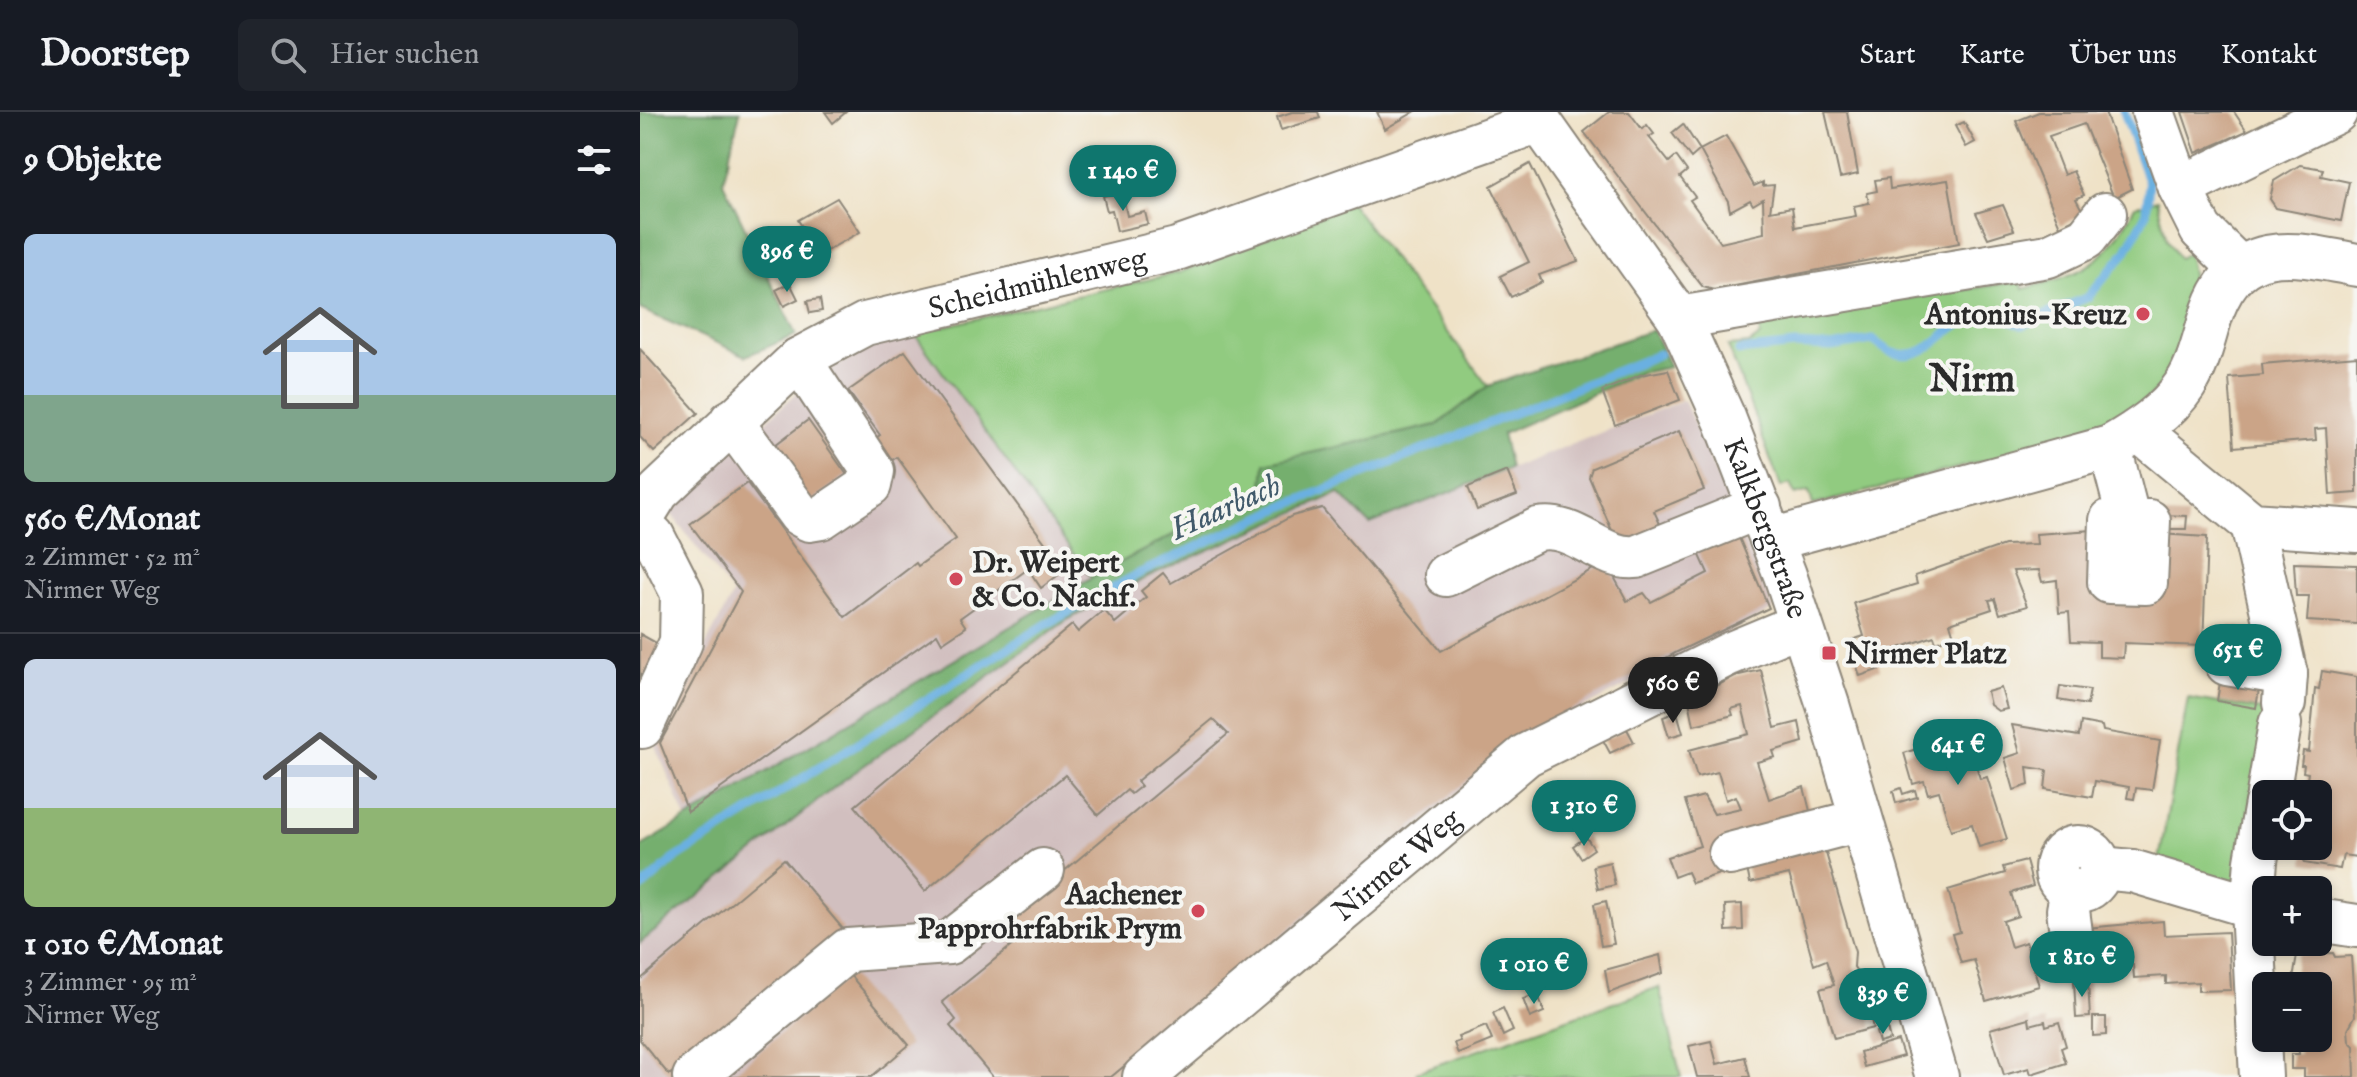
<!DOCTYPE html>
<html lang="de">
<head>
<meta charset="utf-8">
<style>
	:root { --surface:#171b24; --page:#20242c; --text:#f1f3f6; --muted:#9ea1a6; --line:#363941; --accent:#0f766e }
	body { margin:0; font-family:"IM FELL English",serif; background:var(--page); color:var(--text); height:100vh; display:flex; flex-direction:column; font-size:30px; white-space:nowrap }
	* { box-sizing:border-box; margin:0 }
	p { font-size:26px; color:var(--muted) }
	.icon { flex:none; width:44px; height:44px; fill:none; stroke:currentColor; stroke-width:2; stroke-linecap:round; stroke-linejoin:round }
	.map { position:relative; flex:1; overflow:hidden }
	.sheet { display:flex; flex-direction:column; background:var(--surface); width:640px }
	.sheet>* { flex:none }
	.tools { position:absolute; left:1612px; top:668px; display:grid; gap:16px }
	.tools a { display:grid; place-items:center; width:80px; height:80px; border-radius:12px; background:var(--surface); box-shadow:0 4px 12px #0003; font-size:40px }
	.price { position:absolute; translate:-50% -68px; padding:0 18px; border-radius:28px; background:var(--accent); color:#fff; font-size:26px; line-height:52px; filter:drop-shadow(0 2px 4px #0008) }
	.price::after { content:''; position:absolute; left:50%; top:48px; width:24px; height:18px; margin-left:-12px; background:inherit; clip-path:polygon(0 0,100% 0,50% 100%) }
	.price.selected { background:#222; color:#fff }
	ul { padding:0; list-style:none }
	li { display:grid; align-content:center; gap:16px; height:424px; padding:0 24px }
	li+li { border-top:2px solid var(--line) }
	li span { display:grid; place-items:center; height:248px; border-radius:12px; color:#555 }
	li>.icon { margin-inline-start:auto }
	span .icon { width:144px; height:144px; fill:#fffc; stroke-width:1 }
	li b { font-size:34px }
	h2 { display:flex; justify-content:space-between; align-items:center; height:96px; padding:0 24px; font-size:34px }
	header { display:flex; align-items:center; gap:48px; box-sizing:border-box; height:112px; padding:0 40px; background:var(--surface); border-bottom:2px solid var(--line) }
	header strong { font-size:38px }
	nav { display:flex; gap:44px; margin-inline-start:auto; font-size:28px }
	.search { width:560px; height:72px; background:var(--page); display:flex; align-items:center; gap:20px; box-sizing:border-box; padding:0 28px; border-radius:12px; color:var(--muted); font-size:30px }
	main { display:flex; flex:1; min-height:0 }
	.map>svg:first-child { display:block }
</style>
</head>
<body>
<header>
<strong>Doorstep</strong>
<div class="search"><svg class="icon" aria-label="search" viewBox="0 0 24 24"><circle cx="10" cy="10" r="6"/><path d="M15 15l6 6"/></svg>Hier suchen</div>
<nav><a>Start</a><a>Karte</a><a>Über uns</a><a>Kontakt</a></nav>
</header>
<main>
<section class="sheet">
<h2>9 Objekte<svg class="icon" aria-label="filters" viewBox="0 0 24 24"><path d="M4 7h16M4 17h16"/><circle cx="9" cy="7" r="2"/><circle cx="15" cy="17" r="2"/></svg></h2>
<ul>
<li><span style="background:linear-gradient(#a9c7e8 65%,#7fa58c 0)"><svg class="icon" aria-label="home" viewBox="0 0 24 24"><path d="M3 11l9-7 9 7M6 9v11h12V9"/></svg></span><div><b>560 €/Monat</b><p>2 Zimmer · 52 m²</p><p>Nirmer Weg</p></div></li>
<li><span style="background:linear-gradient(#c9d6e8 60%,#8fb573 0)"><svg class="icon" aria-label="home" viewBox="0 0 24 24"><path d="M3 11l9-7 9 7M6 9v11h12V9"/></svg></span><div><b>1 010 €/Monat</b><p>3 Zimmer · 95 m²</p><p>Nirmer Weg</p></div></li>
</ul>
</section>
<div class="map">
<svg width="1717" height="965" viewBox="0 0 1717 965">
	<rect width="100%" height="100%" fill="#f6f6f2"/>
	<filter id="ink" filterUnits="userSpaceOnUse"><feTurbulence type="fractalNoise" baseFrequency=".0125" numOctaves="2"/><feDisplacementMap in="SourceGraphic" scale="16" xChannelSelector="R" yChannelSelector="G"/><feConvolveMatrix kernelMatrix="1 2 1 2 8 2 1 2 1" color-interpolation-filters="sRGB"/></filter>
	<filter id="wash" filterUnits="userSpaceOnUse"><feTurbulence type="fractalNoise" baseFrequency=".006" numOctaves="4" result="noise"/><feDisplacementMap in="SourceGraphic" scale="32" xChannelSelector="R" yChannelSelector="G"/><feGaussianBlur stdDeviation="1.8" result="paint"/><feColorMatrix in="noise" values="0 0 0 0 0 0 0 0 0 0 0 0 0 0 0 0 0 1.4 0 .05"/><feComposite in="paint" operator="in"/></filter>
	<g filter="url(#wash)">
		<rect width="100%" height="100%" fill="#efe2c7"/>
		<!-- industrial -->
		<g fill="#d1bfbf">
			<polygon points="274,221 451,466 47,709 14,630 93,482 28,398 172,267 235,234"/>
			<polygon points="1044,288 1134,497 877,630 483,965 0,965 0,831 201,670 427,508 511,463 699,381 730,412"/>
		</g>
		<!-- green -->
		<g fill="#91cb80" stroke="#5e7b56" stroke-width="2">
			<path d="M 1517,88 L 1527,128 L 1539,146 L 1548,141 C 1567,217 1533,281 1463,318 C 1437,331 1371,342 1339,350 C 1284,365 1229,379 1173,393 L 1169,379 L 1155,383 L 1150,372 L 1141,375 L 1088,234 L 1109,232 L 1120,224 L 1119,209 L 1381,169 L 1383,177 C 1445,161 1465,153 1495,94 Z"/>
			<polygon points="711,91 848,274 797,313 626,351 623,376 451,466 274,221 541,160"/>
			<polygon points="1548,586 1633,600 1604,764 1589,775 1518,754"/>
			<polygon points="1019,875 1041,965 778,965 776,960"/>
		</g>
		<!-- forest -->
		<g fill="#74af6e" stroke="#506d4c" stroke-width="2">
			<polygon points="0,0 100,0 83,70 156,223 106,244 0,197"/>
			<polygon points="1013,218 1030,255 1000,261 862,322 870,356 730,412 699,381 511,463 427,508 201,670 0,831 0,735 462,460 623,376 625,351 797,313 848,274"/>
		</g>
		<g fill="none" stroke-linecap="round" stroke-linejoin="round">
			<!-- stream -->
			<g stroke="#6ab0e1" stroke-width="9">
				<path d="M 1099,239 L 1155,233 L 1191,235 L 1232,228 C 1238,231 1246,239 1253,241 C 1304,255 1312,175 1382,213 L 1448,185 L 1486,140 L 1506,102 L 1509,71 L 1484,0"/>
				<polyline points="0,777 33,748 405,513 500,461 645,394 1019,242"/>
			</g>
		</g>
		<g id="blocks">
			<!-- building -->
			<g fill="#cba487">
				<polygon points="185,0 206,0 193,11"/>
				<polygon points="652,0 678,0 680,6 641,18 637,5"/>
				<polygon points="737,0 774,0 745,17"/>
				<polygon points="969,0 989,0 1002,17 1007,13 1014,22 1009,25 1029,50 1036,44 1047,59 1040,65 1055,85 1050,88 1081,131 1124,121 1123,87 1113,93 1110,88 1090,99 1088,89 1060,38 1051,46 1032,21 1043,12 1060,38 1086,24 1114,74 1123,70 1123,74 1134,73 1130,99 1152,95 1155,115 1216,104 1214,94 1229,91 1227,81 1237,79 1235,68 1249,66 1250,77 1308,68 1319,131 1074,178 1063,175 944,20"/>
				<polygon points="1185,0 1207,0 1218,62 1200,66"/>
				<polygon points="1399,0 1465,0 1492,77 1474,86 1444,12 1409,24 1424,63 1433,59 1444,83 1436,87 1444,102 1420,114 1376,9"/>
				<polygon points="1542,0 1594,0 1607,19 1556,41"/>
				<polygon points="1324,10 1335,30 1326,35 1315,14"/>
				<polygon points="890,52 938,149 899,163 902,170 871,185 860,164 889,150 851,74"/>
				<polygon points="1660,53 1683,57 1681,64 1709,70 1701,109 1636,96 1630,87 1634,69"/>
				<polygon points="482,80 487,104 505,100 508,112 477,119 472,98 467,99 463,84"/>
				<polygon points="197,86 220,120 181,142 184,148 163,162 148,139 169,125 158,108"/>
				<polygon points="1363,93 1374,118 1348,126 1336,101"/>
				<polygon points="150,171 158,187 144,194 136,178"/>
				<polygon points="180,187 182,199 170,201 167,189"/>
				<polygon points="0,237 58,301 14,340 0,325"/>
				<polygon points="265,239 425,458 401,476 388,457 320,506 326,515 302,531 297,522 48,700 20,631 101,480 50,412 107,371 205,505 276,451 278,454 316,427 257,345 248,351 232,329 240,323 208,279"/>
				<polygon points="1717,244 1717,381 1690,383 1686,316 1675,317 1676,328 1594,335 1589,266 1623,263 1622,252"/>
				<polygon points="1028,258 1040,288 975,313 962,279 1000,263"/>
				<polygon points="168,308 207,363 166,393 127,339"/>
				<polygon points="1039,319 1064,378 1014,399 1025,423 976,428 949,365 952,356"/>
				<polygon points="867,359 877,383 837,398 828,375"/>
				<polygon points="682,396 801,539 966,450 987,489 1004,481 1011,490 1068,461 1058,439 1097,421 1129,496 1037,540 876,628 471,965 353,965 310,914 316,908 302,890 375,831 361,812 588,622 573,607 497,669 501,674 491,682 487,678 458,703 425,663 285,779 215,694 432,513 438,520 464,498 475,511 506,485 501,479 523,461 531,471 652,404"/>
				<polygon points="1524,403 1547,404 1546,417 1524,417"/>
				<polygon points="1453,418 1567,425 1563,534 1484,531 1483,546 1459,545 1459,530 1431,529 1429,500 1419,501 1417,468 1402,470 1399,458 1373,459 1387,494 1360,502 1355,487 1349,488 1352,497 1310,511 1314,524 1296,530 1294,524 1236,544 1240,557 1220,564 1209,529 1224,524 1214,491 1277,472 1275,464 1364,433 1397,432 1396,422"/>
				<polygon points="1654,451 1717,453 1717,512 1667,509 1669,484 1656,484"/>
				<polygon points="1590,514 1628,520 1624,545 1586,539"/>
				<polygon points="0,522 29,538 0,573"/>
				<polygon points="1121,558 1135,616 1159,610 1163,630 1133,639 1135,645 1117,650 1129,687 1164,675 1171,703 1088,759 1052,771 1047,760 1034,765 1027,745 1060,734 1045,689 1064,684 1074,702 1101,696 1096,684 1086,688 1078,660 1057,665 1049,638 1109,622 1102,594 1091,597 1093,603 1054,613 1049,589 1095,564"/>
				<polygon points="1682,559 1717,565 1717,745 1703,743 1700,757 1664,751 1666,737 1658,736 1678,734 1678,682 1665,682 1668,661 1663,660 1664,653 1661,653 1663,639 1669,640 1675,576 1679,577"/>
				<polygon points="1581,564 1620,571 1616,596 1577,589"/>
				<polygon points="1420,574 1450,578 1447,593 1418,588"/>
				<polygon points="1361,576 1367,597 1358,599 1350,593 1347,580"/>
				<polygon points="1037,600 1043,621 1029,625 1023,605"/>
				<polygon points="1441,610 1462,614 1463,619 1520,629 1512,678 1496,676 1494,687 1487,686 1489,675 1455,669 1452,685 1405,677 1407,658 1387,655 1389,673 1374,678 1365,646 1380,641 1372,613 1439,624"/>
				<polygon points="987,617 994,630 970,641 963,628"/>
				<polygon points="1327,621 1340,667 1347,665 1367,727 1339,735 1332,712 1311,718 1299,679 1288,682 1284,669 1273,672 1264,641"/>
				<polygon points="1261,676 1263,682 1275,678 1277,685 1256,691 1253,679"/>
				<polygon points="946,725 954,737 941,746 933,734"/>
				<polygon points="1183,731 1215,840 1214,855 1221,866 1233,916 1194,926 1180,877 1194,873 1186,848 1174,853 1149,762 1110,771 1105,747"/>
				<polygon points="144,747 203,817 29,963 0,928 0,868"/>
				<polygon points="1386,749 1393,774 1371,781 1378,804 1363,809 1371,835 1386,830 1399,874 1346,889 1334,848 1321,851 1312,822 1320,820 1308,778 1365,761 1363,755"/>
				<polygon points="970,750 975,773 958,777 953,754"/>
				<polygon points="966,789 974,832 961,834 954,792"/>
				<polygon points="1102,792 1103,818 1086,819 1085,793"/>
				<polygon points="1523,809 1524,823 1588,820 1591,878 1558,879 1558,870 1526,872 1526,864 1494,866 1493,853 1461,855 1461,842 1447,842 1446,816"/>
				<polygon points="1693,841 1695,845 1711,844 1715,904 1708,917 1709,929 1714,934 1715,965 1664,965 1664,957 1651,957 1651,942 1659,942 1658,926 1678,926 1678,874 1647,874 1647,868 1653,868 1657,843"/>
				<polygon points="1020,843 1023,861 969,881 965,858"/>
				<polygon points="210,863 269,933 231,965 89,965"/>
				<polygon points="1434,869 1448,869 1450,905 1436,906"/>
				<polygon points="898,882 904,900 890,906 883,887"/>
				<polygon points="863,896 873,919 863,924 853,901"/>
				<polygon points="1453,905 1466,905 1466,923 1453,924"/>
				<polygon points="1389,906 1390,913 1405,909 1406,914 1419,910 1426,934 1421,936 1426,951 1391,962 1389,956 1364,963 1350,917"/>
				<polygon points="846,914 852,928 818,942 814,931 820,929 818,925"/>
				<polygon points="1247,916 1250,928 1239,931 1236,920"/>
				<polygon points="1071,929 1077,952 1105,945 1110,965 1057,965 1049,934"/>
				<polygon points="1258,929 1263,944 1224,955 1220,940"/>
			</g>
		</g>
	</g>
	<g filter="url(#ink)">
		<use href="#blocks" fill-opacity="0" stroke="#8d8679" stroke-width="2"/>
		<g fill="none" stroke-linecap="round" stroke-linejoin="round">
			<!-- minor casing -->
			<g stroke="#8d8679" stroke-width="46">
				<g id="minor">
					<path id="s1" d="M 893,0 L 1039,206 L 1085,308 L 1145,463 L 1188,593 L 1297,965"/>
					<polyline points="1513,0 1540,76 1561,118 1600,156"/>
					<polyline points="1540,76 1696,0"/>
					<polyline points="1039,206 1408,144 1446,126 1465,102"/>
					<polyline points="91,309 160,403 169,408 181,406 230,373 233,359 159,247"/>
					<polyline points="1498,318 1612,412 1717,419"/>
					<polyline points="1470,335 1489,409 1471,408 1469,470 1506,471 1509,409 1489,409"/>
					<path id="s2" d="M 0,409 L 18,380 L 159,247 L 225,212 L 537,137 L 900,9"/>
					<polyline points="1612,412 1646,562 1644,591"/>
					<polyline points="0,413 13,424 42,481 41,530 2,615"/>
					<path d="M 1131,428 L 1470,335 C 1498,319 1527,300 1545,273 C 1560,250 1564,224 1573,198 C 1600,126 1656,141 1717,153"/>
					<path d="M 806,463 L 898,417 C 935,410 961,449 996,445 L 1120,395"/>
					<polyline points="1587,552 1646,562"/>
					<polyline points="1628,682 1640,612"/>
					<circle cx="1438" cy="757" r="22"/>
					<polyline points="1090,742 1221,708"/>
					<polyline points="1460,756 1492,759 1626,799"/>
					<polyline points="1432,778 1428,798 1434,844"/>
					<polyline points="1678,808 1717,814"/>
					<polyline points="54,965 208,838 309,831 403,758"/>
					<path id="s3" d="M 504,965 L 886,643 L 1089,542 L 1161,512"/>
					<polyline points="1621,965 1612,797 1616,749 1626,691"/>
				</g>
			</g>
			<!-- minor -->
			<use href="#minor" stroke="#fff" stroke-width="42"/>
		</g>
	</g>
	<!-- markers -->
	<g fill="#d1495b" stroke="#f6f6f2" stroke-width="3">
		<circle cx="1503" cy="202" r="8"/>
		<circle cx="316" cy="467" r="8"/>
		<rect x="1181" y="533" width="16" height="16" rx="4"/>
		<circle cx="558" cy="799" r="8"/>
	</g>
	<g text-anchor="middle" stroke-width="8" stroke-linejoin="round" paint-order="stroke">
		<!-- street labels -->
		<g font-size="30" fill="#2b2b2b" stroke="#f6f6f2">
			<text dy="10" stroke="none"><textPath href="#s2" startOffset="480">Scheidmühlenweg</textPath></text>
			<text dy="10" stroke="none"><textPath href="#s1" startOffset="480">Kalkbergstraße</textPath></text>
			<text dy="10" stroke="none"><textPath href="#s3" startOffset="330">Nirmer Weg</textPath></text>
		</g>
		<!-- poi labels -->
		<g font-size="30" font-weight="bold" fill="#2b2b2b" stroke="#f6f6f2" text-anchor="end">
			<text x="1487" y="212">Antonius-Kreuz</text>
			<text x="332" y="460" text-anchor="start">Dr. Weipert<tspan x="332" dy="34">&amp; Co. Nachf.</tspan></text>
			<text x="1205" y="551" text-anchor="start">Nirmer Platz</text>
			<text x="542" y="792">Aachener<tspan x="542" dy="34">Papprohrfabrik Prym</tspan></text>
		</g>
		<!-- water labels -->
		<g font-size="32" font-style="italic" fill="#415a6b" stroke="#f6f6f2">
			<text transform="translate(585 394) rotate(-24)" y="11">Haarbach</text>
		</g>
		<!-- district labels -->
		<g font-size="38" font-weight="bold" fill="#2b2b2b" stroke="#f6f6f2">
			<text x="1332" y="279">Nirm</text>
		</g>
	</g>
</svg>
<div class="tools">
<a><svg class="icon" aria-label="locate" viewBox="0 0 24 24"><circle cx="12" cy="12" r="6"/><path d="M12 2v4M12 18v4M2 12h4M18 12h4"/></svg></a>
<a>+</a>
<a>−</a>
</div>
<b class="price" style="left:483px;top:101px">1 140 €</b>
<b class="price" style="left:147px;top:182px">896 €</b>
<b class="price" style="left:1598px;top:580px">651 €</b>
<b class="price selected" style="left:1033px;top:613px">560 €</b>
<b class="price" style="left:1318px;top:675px">641 €</b>
<b class="price" style="left:944px;top:736px">1 310 €</b>
<b class="price" style="left:1442px;top:887px">1 810 €</b>
<b class="price" style="left:894px;top:894px">1 010 €</b>
<b class="price" style="left:1243px;top:924px">839 €</b>
</div>
</main>
</body>
</html>
